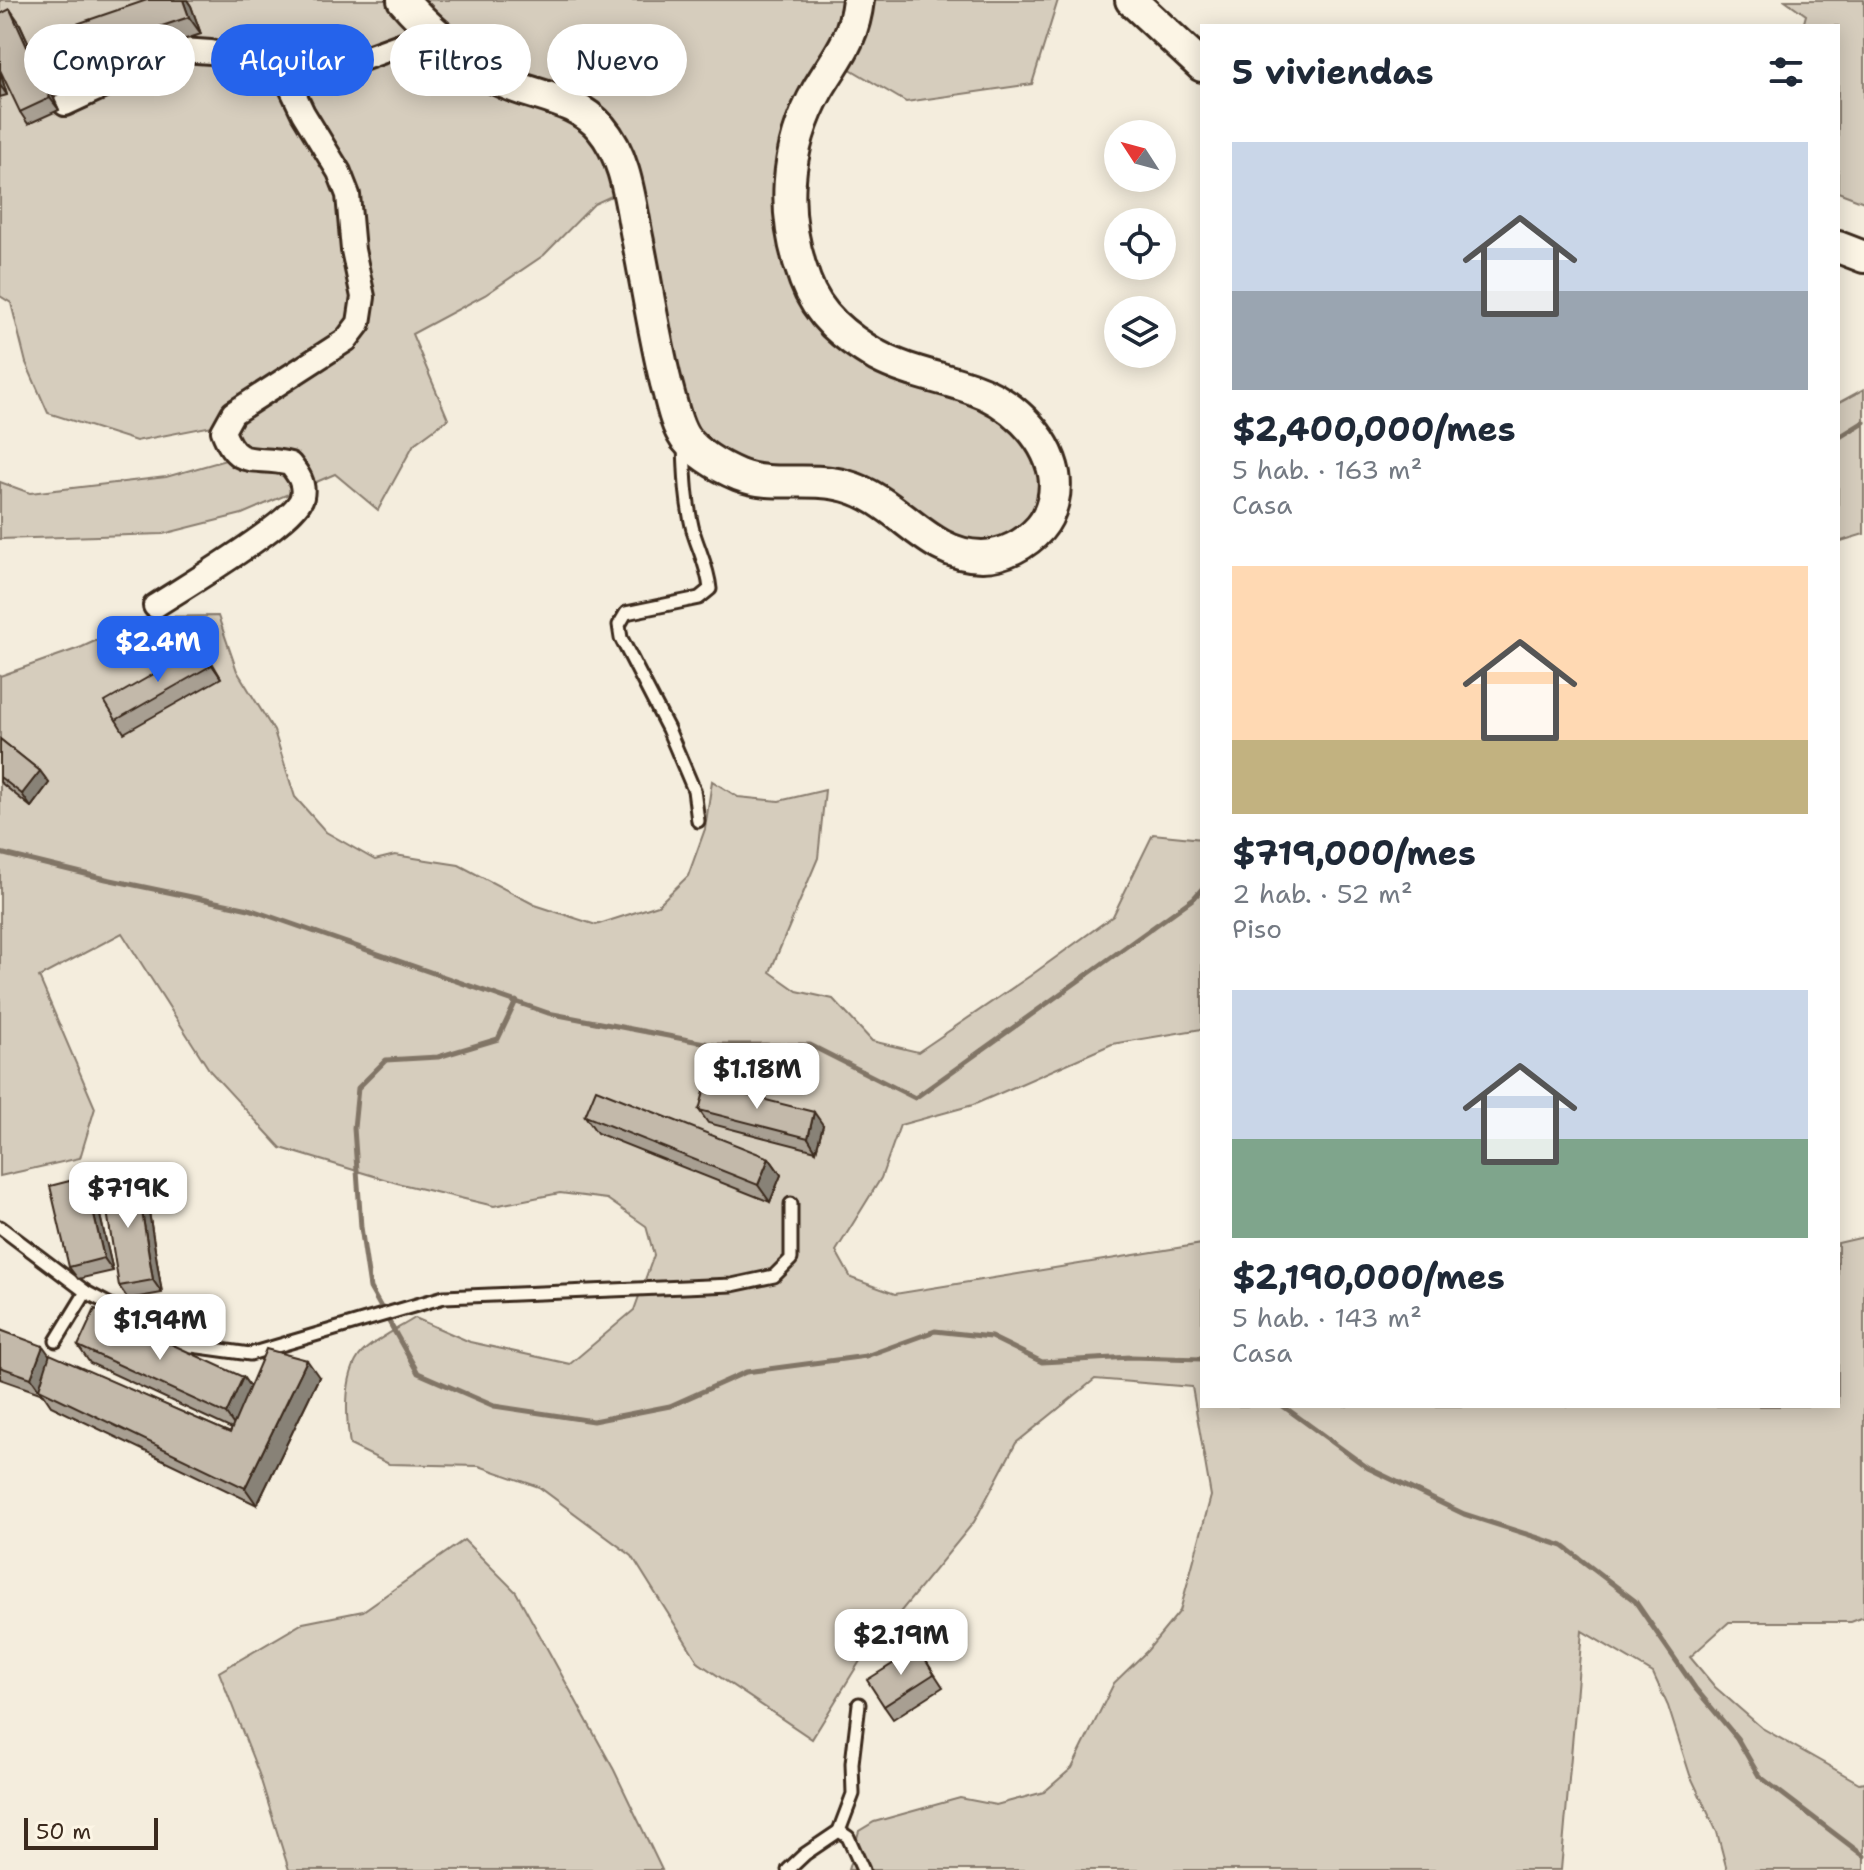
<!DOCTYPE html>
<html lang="es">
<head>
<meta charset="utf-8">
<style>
	:root { --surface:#fff; --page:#f2f2f3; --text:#1f2937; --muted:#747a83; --accent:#2563eb }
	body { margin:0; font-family:"Shantell Sans",sans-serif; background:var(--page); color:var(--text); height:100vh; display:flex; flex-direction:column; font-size:30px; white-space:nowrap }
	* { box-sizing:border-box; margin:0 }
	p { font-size:26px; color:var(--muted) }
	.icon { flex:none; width:44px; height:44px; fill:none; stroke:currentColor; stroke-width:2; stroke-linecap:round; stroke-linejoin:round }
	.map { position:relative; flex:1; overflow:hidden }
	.sheet { position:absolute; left:1200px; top:24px; width:640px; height:1384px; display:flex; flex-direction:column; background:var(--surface); border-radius:0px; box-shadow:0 4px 20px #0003 }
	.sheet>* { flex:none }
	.guide { position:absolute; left:24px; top:24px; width:760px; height:72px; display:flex; gap:16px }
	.needle { width:52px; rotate:306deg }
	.buttons { position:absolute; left:1104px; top:120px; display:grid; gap:16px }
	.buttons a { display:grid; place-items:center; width:72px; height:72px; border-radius:50%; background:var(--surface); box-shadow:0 4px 20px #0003; font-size:40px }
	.scale { position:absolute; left:24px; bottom:20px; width:134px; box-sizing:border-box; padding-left:8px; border:4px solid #3b2a1e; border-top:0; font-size:22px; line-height:28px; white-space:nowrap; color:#3b2a1e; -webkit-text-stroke:6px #fcf5e5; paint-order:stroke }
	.price { position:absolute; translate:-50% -68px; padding:0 18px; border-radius:16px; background:#fff; color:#222; font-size:26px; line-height:52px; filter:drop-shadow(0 2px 4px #0008) }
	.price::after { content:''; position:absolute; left:50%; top:48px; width:24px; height:18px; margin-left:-12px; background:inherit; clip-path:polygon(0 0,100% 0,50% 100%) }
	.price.active { background:var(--accent); color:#fff }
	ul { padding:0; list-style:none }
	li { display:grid; align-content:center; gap:16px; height:424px; padding:0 32px }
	li span { display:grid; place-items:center; height:248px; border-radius:0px; color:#555 }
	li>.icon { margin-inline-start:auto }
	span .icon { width:144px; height:144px; fill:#fffc; stroke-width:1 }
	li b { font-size:34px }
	h2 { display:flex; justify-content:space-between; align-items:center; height:96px; padding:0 32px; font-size:34px }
	.tag { padding:0 28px; border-radius:36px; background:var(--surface); box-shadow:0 4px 20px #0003; font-size:28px; line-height:72px }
	.tag.active { background:var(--accent); color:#fff }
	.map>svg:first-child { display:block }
</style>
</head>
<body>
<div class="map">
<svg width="1864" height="1870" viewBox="0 0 1864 1870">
	<rect width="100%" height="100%" fill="#f4eddd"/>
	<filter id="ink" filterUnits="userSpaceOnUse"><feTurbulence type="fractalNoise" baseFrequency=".0125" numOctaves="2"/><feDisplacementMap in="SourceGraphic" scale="16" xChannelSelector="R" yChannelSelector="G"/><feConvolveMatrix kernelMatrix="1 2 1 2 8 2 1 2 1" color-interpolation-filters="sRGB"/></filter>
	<g filter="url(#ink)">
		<!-- green -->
		<g fill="#d6cdbd" stroke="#887c6e" stroke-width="2">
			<polygon points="0,0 1058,0 1032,84 906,102 835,60 790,163 821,309 1042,437 1044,521 969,552 896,506 765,476 685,431 629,188 594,204 544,255 485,295 412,334 448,419 414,444 378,510 335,474 242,514 163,534 0,539 0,482 30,493 166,477 233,458 212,426 136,441 48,413 26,363 11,303 0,296"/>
			<polygon points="1785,0 1864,0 1864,202 1838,192 1838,26 1803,26 1806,15"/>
			<polygon points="1864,389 1864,534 1838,542 1838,403"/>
			<path d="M 218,616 L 237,671 L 274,731 L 295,797 L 326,832 L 375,860 L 395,855 L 459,865 L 535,905 L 596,925 L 658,905 L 688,876 L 705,829 L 712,781 L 738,797 L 779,801 L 825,790 L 818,858 L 770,972 L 797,991 L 833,999 L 872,1041 L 918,1052 L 1030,976 L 1113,916 L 1153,834 L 1202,839 L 1202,1029 L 1112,1044 L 973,1105 L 900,1125 L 881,1178 L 836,1251 L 851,1278 L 895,1294 L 1202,1244 L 1202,1406 L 1838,1406 L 1838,1243 L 1864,1237 L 1864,1617 L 1851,1622 L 1729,1622 L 1690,1657 L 1715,1687 L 1762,1728 L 1859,1783 L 1864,1782 L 1864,1870 L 1727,1870 L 1717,1832 L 1690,1775 L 1668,1706 L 1653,1673 L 1582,1631 L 1561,1870 L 848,1870 L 859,1831 L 874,1822 L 960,1798 L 996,1805 L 1044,1792 L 1072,1768 L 1114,1683 L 1147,1651 L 1180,1611 L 1211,1496 L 1192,1387 L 1095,1379 L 1016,1443 L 974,1522 L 860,1661 L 812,1739 L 699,1663 L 632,1556 L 539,1487 L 479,1466 L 389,1464 L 350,1445 C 346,1418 342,1368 366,1349 C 381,1337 399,1328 415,1318 L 470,1342 L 570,1364 L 634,1310 L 654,1255 L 646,1226 L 607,1199 L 560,1193 L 494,1206 L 397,1183 L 281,1148 L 210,1071 L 122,933 L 39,977 L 95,1108 L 80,1158 L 0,1176 L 0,676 L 82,647 L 147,617 Z"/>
			<polygon points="464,1540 516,1592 614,1770 662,1870 289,1870 259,1774 219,1672 303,1623 363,1611"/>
		</g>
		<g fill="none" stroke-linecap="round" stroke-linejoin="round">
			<!-- stream -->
			<g stroke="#817466" stroke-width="5">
				<polyline points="1838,438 1864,422"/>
				<polyline points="0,853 106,879 249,909 548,1013 715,1045 810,1045 915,1098 1194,898 1202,889"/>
				<polyline points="516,1001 498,1039 438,1057 386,1060 358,1088 354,1128 361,1227 370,1288 418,1373 494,1406 593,1421 670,1406 746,1372 866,1356 935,1331 991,1337 1042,1362 1131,1357 1202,1359"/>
				<polyline points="1283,1406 1368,1468 1464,1514 1563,1546 1635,1601 1695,1688 1737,1738 1759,1776 1864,1856"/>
			</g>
			<!-- lane casing -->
			<g stroke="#3b2a1e" stroke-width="17">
				<g id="lane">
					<path d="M 684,445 C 685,475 686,505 694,534 C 700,553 708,568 710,589 L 699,598 L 626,613 L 619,625 L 621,638 L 668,729 L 694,790 L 698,821"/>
					<polyline points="0,1227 86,1292 185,1345 250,1354 444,1297 732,1285 774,1276 791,1259 791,1204"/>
					<polyline points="56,1341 86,1292"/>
					<polyline points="839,1831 853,1794 852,1763 859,1704"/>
					<polyline points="788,1870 805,1854 839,1831 848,1837 863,1870"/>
				</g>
			</g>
			<!-- street casing -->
			<g stroke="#3b2a1e" stroke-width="28">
				<g id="street">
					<polyline points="65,104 182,50 211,52 282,69"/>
					<path d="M 155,606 C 181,589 296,521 302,497 C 305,483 298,474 290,464 C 256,454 238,472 223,431 L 233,413 L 346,340 L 359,323 L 363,297 L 353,250 L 348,195 L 339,172 L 303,113 L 282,69 L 329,60 L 362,59 L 436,32"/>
				</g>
			</g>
			<!-- secondary casing -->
			<g stroke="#3b2a1e" stroke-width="36">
				<g id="secondary">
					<path d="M 403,0 C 424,25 463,58 490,75 C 525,97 573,95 601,128 C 626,157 630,201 637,237 C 647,286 654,335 666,383 C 671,400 675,424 685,438 C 698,454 720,467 739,475 C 773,488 811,476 846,486 C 899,500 926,556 982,556 C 1004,556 1026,544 1040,528 C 1052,514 1057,492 1054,474 C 1046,434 1009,401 971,388 C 940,377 907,372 877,356 C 845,337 818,316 805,280 C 781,215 784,149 818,89 C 838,55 853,42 858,0"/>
					<polyline points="1131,0 1202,66"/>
					<polyline points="1838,247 1864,257"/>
				</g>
			</g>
			<!-- lane -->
			<use href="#lane" stroke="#fcf5e5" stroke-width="11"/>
			<!-- street -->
			<use href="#street" stroke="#fcf5e5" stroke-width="22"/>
			<!-- secondary -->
			<use href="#secondary" stroke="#fcf5e5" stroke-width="30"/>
		</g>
		<!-- wall -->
		<g fill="#a89f92" stroke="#3b2a1e" stroke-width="2">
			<polygon points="147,0 187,0 191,6 201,34 54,83 42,66"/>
			<polygon points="19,22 59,110 28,124 20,112"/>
			<polygon points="0,72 7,95 0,97"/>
			<polygon points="201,647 221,678 124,733 116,720"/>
			<polygon points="0,739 40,771 49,783 31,807 0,782"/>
			<polygon points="699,1110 823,1125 816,1151 708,1123"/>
			<polygon points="585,1116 769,1158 781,1175 770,1202 597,1133"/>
			<polygon points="85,1177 94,1190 113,1271 78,1279 69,1267"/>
			<polygon points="145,1187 162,1293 128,1299 119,1286"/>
			<polygon points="0,1330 50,1355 230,1433 232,1429 90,1363 78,1346 243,1377 250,1387 319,1377 257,1505 51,1406 43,1394 0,1379"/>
			<polygon points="926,1661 943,1687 893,1719 884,1706"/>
		</g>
		<!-- shaded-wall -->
		<g fill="#888277" stroke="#3b2a1e" stroke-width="2">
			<polygon points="183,0 187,0 191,6 201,34 189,17"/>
			<polygon points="10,9 19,22 59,110 50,98"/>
			<polygon points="0,72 7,95 0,85"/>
			<polygon points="201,647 210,659 221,678 212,665"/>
			<polygon points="40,771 49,783 31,807 22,794"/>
			<polygon points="814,1112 823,1125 816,1151 808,1138"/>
			<polygon points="769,1158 781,1175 770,1202 758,1185"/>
			<polygon points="136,1174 145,1187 162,1293 153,1280"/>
			<polygon points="85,1177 94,1190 113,1271 104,1258"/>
			<polygon points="43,1346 55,1363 39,1389 43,1395 31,1378"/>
			<polygon points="307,1360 319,1377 257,1505 245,1488"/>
			<polygon points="243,1377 255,1394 238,1431 226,1414"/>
		</g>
		<!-- building -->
		<g fill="#c3b9aa" stroke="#3b2a1e" stroke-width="2">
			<polygon points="147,0 183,0 189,17 42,66 33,39"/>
			<polygon points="10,9 50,98 20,112 0,70 0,14"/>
			<polygon points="201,647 212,665 116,720 105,702"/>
			<polygon points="0,739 40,771 22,794 0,777"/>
			<polygon points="706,1085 814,1112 808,1138 699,1110"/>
			<polygon points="596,1089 769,1158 758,1185 585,1116"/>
			<polygon points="136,1174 153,1280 119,1286 102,1180"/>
			<polygon points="85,1177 104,1258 69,1267 50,1186"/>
			<polygon points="95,1309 243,1377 226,1414 78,1346"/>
			<polygon points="0,1330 43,1346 31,1378 0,1367"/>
			<polygon points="266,1349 307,1360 245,1488 39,1389 50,1354 230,1433"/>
			<polygon points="918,1648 934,1674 884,1706 867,1680"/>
		</g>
	</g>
</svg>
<div class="buttons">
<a><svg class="needle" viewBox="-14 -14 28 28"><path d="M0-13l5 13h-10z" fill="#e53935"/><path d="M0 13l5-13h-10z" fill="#747a83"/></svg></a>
<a><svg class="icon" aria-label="locate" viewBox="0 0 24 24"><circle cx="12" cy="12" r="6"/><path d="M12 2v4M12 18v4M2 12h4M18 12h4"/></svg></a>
<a><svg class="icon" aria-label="layers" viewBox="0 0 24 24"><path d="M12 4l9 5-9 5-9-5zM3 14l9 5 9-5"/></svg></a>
</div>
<div class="scale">50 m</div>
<b class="price active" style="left:158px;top:684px">$2.4M</b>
<b class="price" style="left:757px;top:1111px">$1.18M</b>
<b class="price" style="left:128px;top:1230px">$719K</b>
<b class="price" style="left:160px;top:1362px">$1.94M</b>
<b class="price" style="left:901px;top:1677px">$2.19M</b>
<div class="guide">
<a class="tag">Comprar</a>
<a class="tag active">Alquilar</a>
<a class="tag">Filtros</a>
<a class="tag">Nuevo</a>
</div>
<section class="sheet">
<h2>5 viviendas<svg class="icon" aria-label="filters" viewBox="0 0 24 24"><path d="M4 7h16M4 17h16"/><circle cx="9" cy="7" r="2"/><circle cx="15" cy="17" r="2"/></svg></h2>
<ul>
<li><span style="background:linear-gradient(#c9d6e8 60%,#9aa5b1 0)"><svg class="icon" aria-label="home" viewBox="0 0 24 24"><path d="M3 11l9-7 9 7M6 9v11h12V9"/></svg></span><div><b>$2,400,000/mes</b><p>5 hab. · 163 m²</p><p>Casa</p></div></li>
<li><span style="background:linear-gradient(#ffd9b3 70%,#c2b280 0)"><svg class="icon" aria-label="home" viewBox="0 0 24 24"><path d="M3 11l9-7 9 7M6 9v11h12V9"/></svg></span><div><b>$719,000/mes</b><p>2 hab. · 52 m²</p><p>Piso</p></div></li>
<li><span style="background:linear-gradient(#c9d6e8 60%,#7fa58c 0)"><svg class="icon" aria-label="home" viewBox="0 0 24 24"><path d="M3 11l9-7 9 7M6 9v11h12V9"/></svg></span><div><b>$2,190,000/mes</b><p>5 hab. · 143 m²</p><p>Casa</p></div></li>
</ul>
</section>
</div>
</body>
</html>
